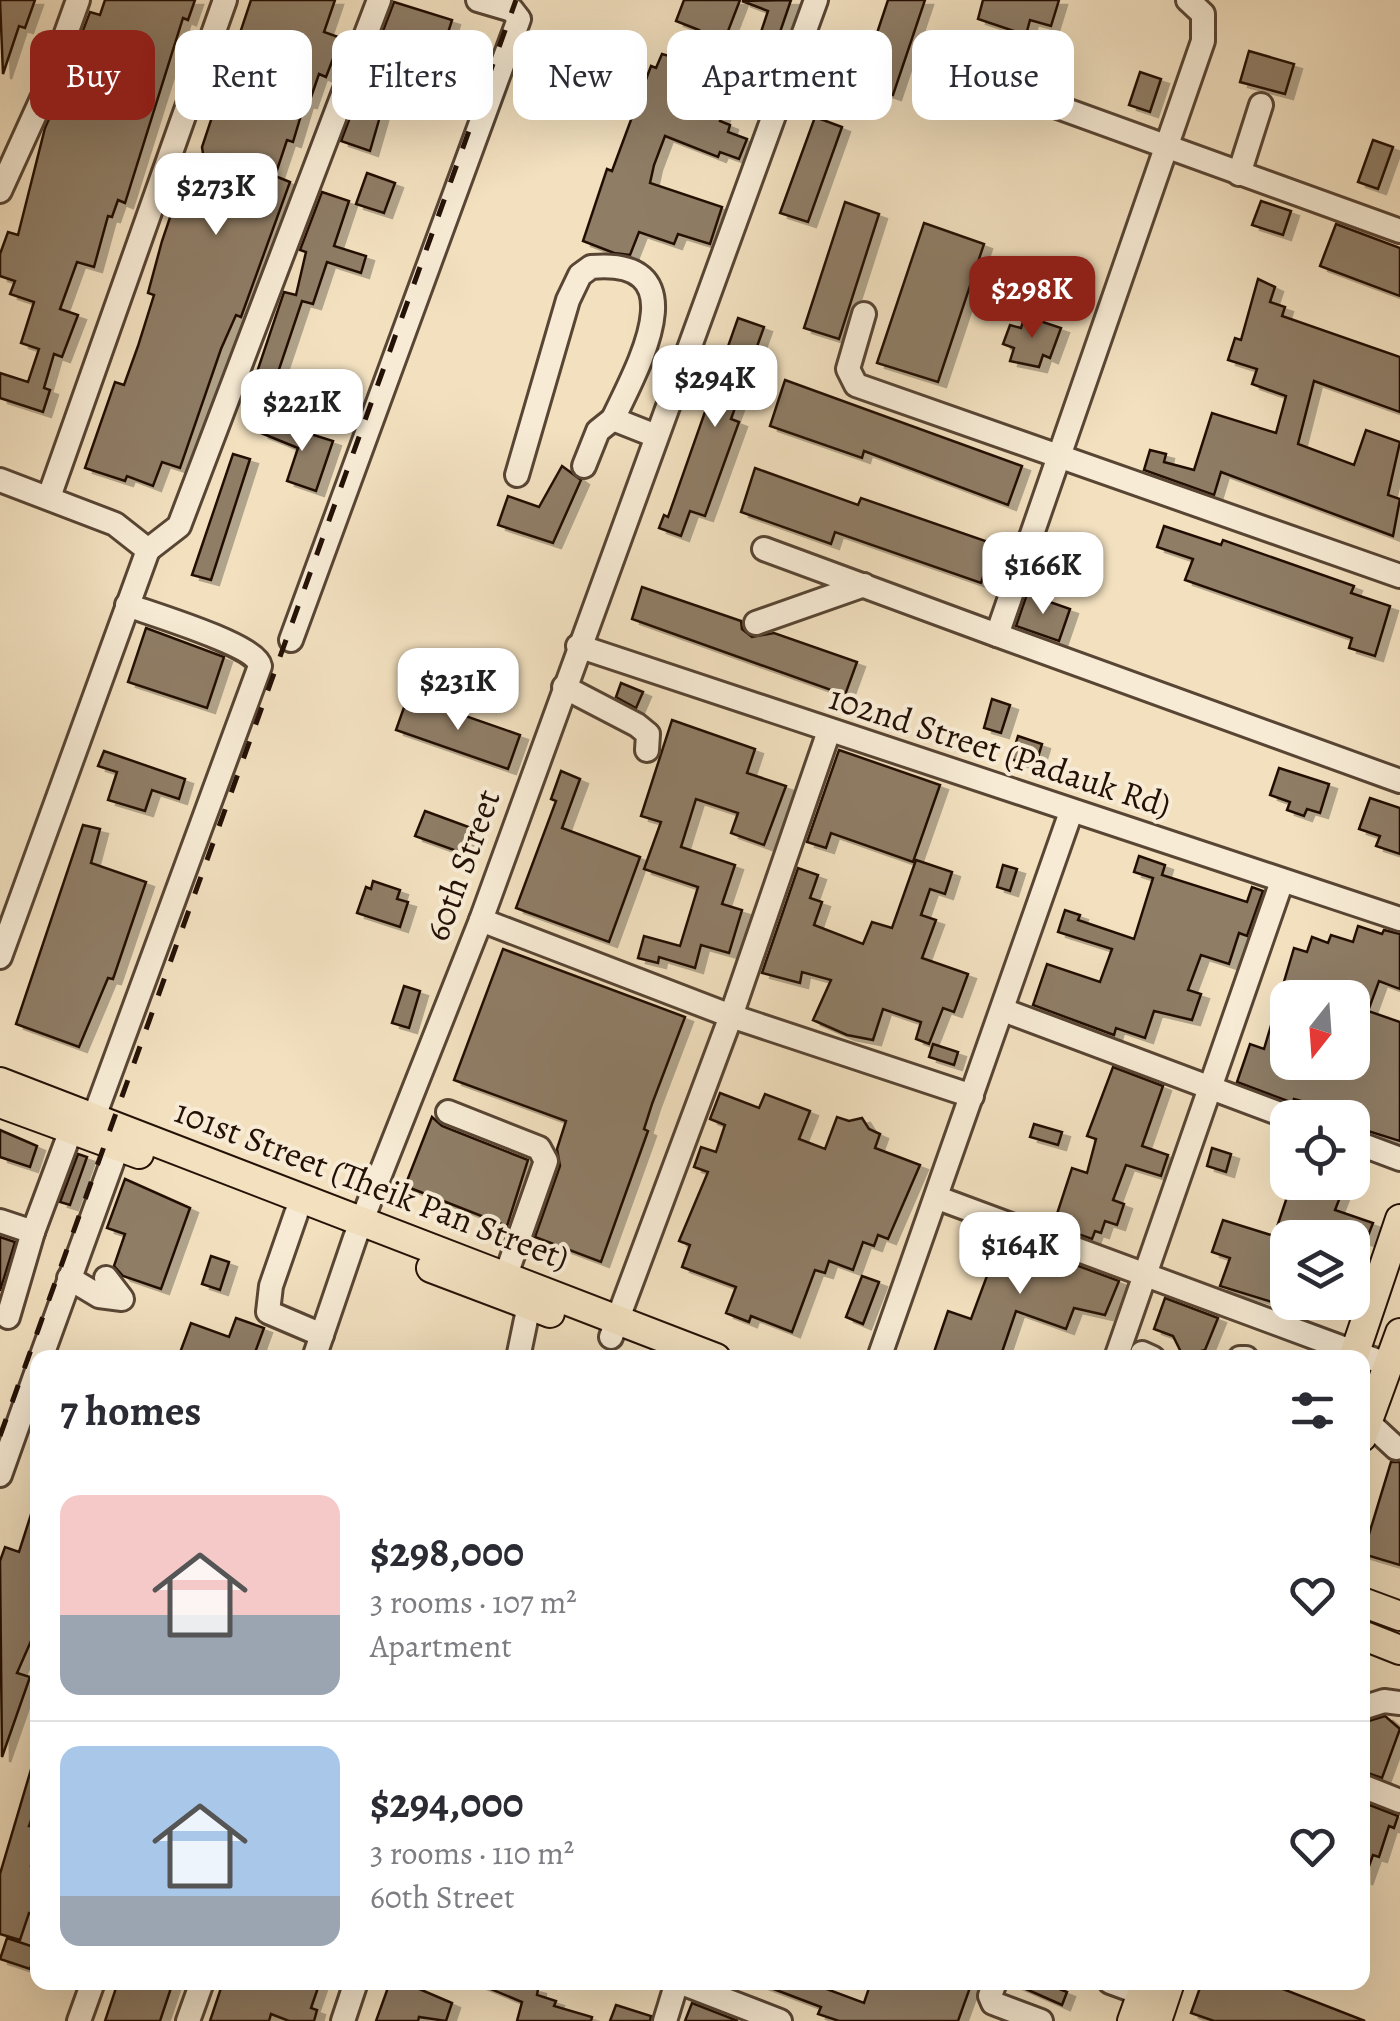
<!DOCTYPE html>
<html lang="en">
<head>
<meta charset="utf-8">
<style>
	:root { --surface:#fff; --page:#f2f2f3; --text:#2b2b33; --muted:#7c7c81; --line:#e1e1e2; --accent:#8f2418 }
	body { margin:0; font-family:Alegreya,serif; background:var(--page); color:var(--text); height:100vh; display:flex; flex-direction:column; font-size:38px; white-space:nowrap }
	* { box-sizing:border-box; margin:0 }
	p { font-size:32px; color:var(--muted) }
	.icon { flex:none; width:55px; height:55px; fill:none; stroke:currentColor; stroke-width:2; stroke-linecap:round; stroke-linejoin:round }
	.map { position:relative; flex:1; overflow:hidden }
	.drawer { position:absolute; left:30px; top:1350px; width:1340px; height:640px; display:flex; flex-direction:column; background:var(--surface); border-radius:20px; box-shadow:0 10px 40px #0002 }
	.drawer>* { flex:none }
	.top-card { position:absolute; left:30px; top:30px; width:1340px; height:90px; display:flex; gap:20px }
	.needle { width:65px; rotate:197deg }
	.fabs { position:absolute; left:1270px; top:980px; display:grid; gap:20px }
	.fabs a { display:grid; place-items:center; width:100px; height:100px; border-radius:20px; background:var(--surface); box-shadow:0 10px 40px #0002; font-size:50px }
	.price { position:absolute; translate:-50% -85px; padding:0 22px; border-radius:20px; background:#fff; color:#222; font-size:32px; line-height:65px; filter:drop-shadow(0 2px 5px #0008) }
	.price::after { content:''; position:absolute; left:50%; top:60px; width:30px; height:22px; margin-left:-15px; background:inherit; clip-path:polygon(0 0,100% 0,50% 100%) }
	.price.current { background:var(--accent); color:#fff }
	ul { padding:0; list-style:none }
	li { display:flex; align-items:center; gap:30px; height:250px; padding:0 30px }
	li+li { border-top:2px solid var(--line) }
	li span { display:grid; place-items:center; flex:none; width:280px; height:200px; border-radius:20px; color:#555 }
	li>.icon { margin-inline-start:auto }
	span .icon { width:120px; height:120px; fill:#fffc; stroke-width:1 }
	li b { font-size:42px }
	h2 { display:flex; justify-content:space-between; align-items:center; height:120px; padding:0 30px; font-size:42px }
	.pill { padding:0 35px; border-radius:20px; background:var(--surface); box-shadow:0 10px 40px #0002; font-size:35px; line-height:90px }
	.pill.current { background:var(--accent); color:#fff }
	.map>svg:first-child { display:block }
</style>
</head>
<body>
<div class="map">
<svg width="1400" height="2021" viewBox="0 0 1400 2021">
	<defs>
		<filter id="shadow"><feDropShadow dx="8" dy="5" stdDeviation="0" flood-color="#0004"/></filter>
	</defs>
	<rect width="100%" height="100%" fill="#f2e0bf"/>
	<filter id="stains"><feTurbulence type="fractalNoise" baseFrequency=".002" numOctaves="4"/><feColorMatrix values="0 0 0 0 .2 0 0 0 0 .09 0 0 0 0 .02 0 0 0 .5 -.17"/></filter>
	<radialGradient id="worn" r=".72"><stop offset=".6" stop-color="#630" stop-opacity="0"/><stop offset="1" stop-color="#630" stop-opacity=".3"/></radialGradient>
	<!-- building -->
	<g fill="#8f7d66" stroke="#241106" stroke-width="2.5" fill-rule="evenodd" filter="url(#shadow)">
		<polygon points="0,0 35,0 25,28 19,26 3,74"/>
		<polygon points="105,0 195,0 188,20 183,18 125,203 118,200 112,217 108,216 94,267 77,262 60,309 78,315 62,357 54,354 44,388 50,390 43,412 0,398 0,373 28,382 39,349 21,343 34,302 10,294 15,281 0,276 0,254 8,232 18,235 45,128 68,76 79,80 89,51 77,46 90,12 100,15"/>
		<polygon points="251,0 335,0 324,32 341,38 326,77 319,74 309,103 305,102 293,142 287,140 275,176 290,182 241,317 236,315 221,349 180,468 162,462 153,486 127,476 125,481 85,468 115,382 124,385 138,346 154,295 148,293 162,241 179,191 192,195 204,160 202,147"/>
		<polygon points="684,0 740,0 725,39 713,35 702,66 764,88 759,103 730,93 720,121 730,125 728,132 747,139 739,159 720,152 718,157 665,136 654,165 650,183 722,207 710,244 678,234 674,244 639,232 630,255 614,253 583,241 607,169 612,171 651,66 656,68 662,54 687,61 699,30 676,21"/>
		<polygon points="791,0 778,38 761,32 768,11 742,1"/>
		<polygon points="888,0 925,0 893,95 860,84"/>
		<polygon points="983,0 1059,0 1051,26 1030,20 1026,35 978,19"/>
		<polygon points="394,2 452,20 441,55 432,52 418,92 390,82 370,151 341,141"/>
		<polygon points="1249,51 1294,64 1285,94 1240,82"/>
		<polygon points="1140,72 1161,79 1150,112 1129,105"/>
		<polygon points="815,117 842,127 808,222 780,213"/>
		<polygon points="1373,140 1393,147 1378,189 1358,182"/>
		<polygon points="367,173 395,183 384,213 356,204"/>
		<polygon points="322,192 349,201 334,246 366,256 361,273 327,262 313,304 302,301 263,417 248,412 258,369 284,292 296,295 306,252 300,250"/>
		<polygon points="1261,201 1291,211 1283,235 1252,225"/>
		<polygon points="845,202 879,214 839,339 804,328"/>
		<polygon points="924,223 984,244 938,382 877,363"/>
		<polygon points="1336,224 1400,248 1400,296 1320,266"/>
		<polygon points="1258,279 1275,287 1270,302 1285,307 1282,316 1400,357 1400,412 1314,381 1298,444 1354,465 1366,430 1400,442 1388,495 1400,499 1393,536 1221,472 1214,495 1144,470 1150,450 1166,454 1164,462 1194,470 1212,413 1276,433 1286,396 1252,384 1257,369 1228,360 1235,338 1241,340"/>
		<polygon points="1025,316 1061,328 1050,358 1043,355 1039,367 1010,361 1014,348 1003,344 1010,325 1021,328"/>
		<polygon points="738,318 764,327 731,419 739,422 705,516 690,511 681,536 659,528 664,515 668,517"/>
		<polygon points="785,380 1022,466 1008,505 864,451 862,458 770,426"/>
		<polygon points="266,420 333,441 316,491 287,481 298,448 261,433"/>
		<polygon points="233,454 250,459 211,580 192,575"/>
		<polygon points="562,466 581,480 553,543 498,525 508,496 539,507"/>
		<polygon points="755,468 858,505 861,498 994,544 981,583 835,532 831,544 741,512"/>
		<polygon points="1164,526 1221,545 1223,540 1354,586 1351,593 1390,606 1375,656 1349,648 1352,638 1185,580 1193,559 1157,547"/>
		<polygon points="642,587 741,621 742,629 752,637 774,633 857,662 845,695 632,619"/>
		<polygon points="1027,594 1070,609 1059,641 1016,626"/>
		<polygon points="146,628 224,657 207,708 128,682"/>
		<polygon points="621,683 643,692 636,708 616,697"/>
		<polygon points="408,696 520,735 508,769 396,730"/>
		<polygon points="992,699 1010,705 1001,733 984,728"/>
		<polygon points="672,720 755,749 747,773 786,786 764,845 731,833 738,813 696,799 681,847 735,865 722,904 742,910 729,953 701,945 695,968 659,957 658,963 638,958 644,936 680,946 698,887 644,869 661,822 641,816"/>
		<polygon points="1018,736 1042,744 1035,767 1011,759"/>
		<polygon points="839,750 940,785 913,862 831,833 826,848 807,842"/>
		<polygon points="104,751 185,779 179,799 152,790 145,811 108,800 117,772 98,766"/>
		<polygon points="1279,768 1329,784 1320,813 1307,809 1304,816 1287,810 1290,802 1270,795"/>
		<polygon points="561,771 580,779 562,828 640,857 609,942 516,908 556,801 551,799"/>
		<polygon points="1370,798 1400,808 1400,854 1376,846 1380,836 1359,829"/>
		<polygon points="425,811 474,829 465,854 415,836"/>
		<polygon points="83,825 100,829 91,863 146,882 113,979 108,978 79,1047 16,1024"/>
		<polygon points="1139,856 1165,865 1162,875 1247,902 1252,887 1263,891 1247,936 1239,933 1229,964 1201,955 1188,990 1201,994 1192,1020 1154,1011 1145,1038 1116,1028 1114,1035 1033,1005 1047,964 1100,982 1112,949 1058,932 1065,910 1080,915 1078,920 1134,939 1153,878 1134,872"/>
		<polygon points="916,860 952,872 945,894 930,889 921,915 936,920 922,958 968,974 954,1012 943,1008 929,1044 916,1039 921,1022 883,1009 873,1040 847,1035 813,1020 831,980 802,972 800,983 762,973 798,868 818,875 810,898 822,902 814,925 863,944 872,922 892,928"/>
		<polygon points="1003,865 1017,869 1010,891 997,887"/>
		<polygon points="373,881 400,890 397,899 408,902 400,927 357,913 366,887 371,889"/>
		<path d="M 1358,926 L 1382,934 L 1384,930 L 1400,934 L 1400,989 L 1379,981 L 1368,1011 L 1400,1022 L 1400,1141 L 1352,1126 L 1352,1115 L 1294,1099 L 1293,1103 L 1237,1082 L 1250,1044 L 1264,1049 L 1294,948 L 1307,952 L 1312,937 L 1328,943 L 1331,935 L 1353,942 ZM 1288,998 L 1352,998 L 1352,1062 L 1288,1062 Z"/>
		<polygon points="503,949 685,1017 652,1104 644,1129 648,1131 601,1262 535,1237 560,1166 557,1149 566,1121 454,1080"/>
		<polygon points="404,986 420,991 409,1028 392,1023"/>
		<polygon points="933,1044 958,1052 954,1065 929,1057"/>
		<polygon points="1113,1067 1163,1086 1142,1146 1168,1155 1161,1176 1126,1165 1113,1200 1124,1204 1117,1225 1105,1221 1101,1233 1095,1231 1092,1239 1064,1229 1067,1221 1056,1217 1072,1168 1087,1173 1096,1139 1087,1136"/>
		<polygon points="720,1093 759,1108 765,1094 810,1111 799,1139 825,1149 837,1117 849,1121 862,1118 869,1129 880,1134 875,1148 920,1165 888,1239 878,1235 874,1246 863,1242 853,1270 829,1261 825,1273 815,1270 792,1332 751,1316 749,1322 726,1313 736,1287 682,1267 690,1245 679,1241 708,1172 694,1167 701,1147 716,1152 725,1125 710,1119"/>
		<polygon points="432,1117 442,1126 528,1160 507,1226 405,1186"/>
		<polygon points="1034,1124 1062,1132 1058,1145 1030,1137"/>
		<polygon points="0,1130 37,1146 30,1167 0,1157"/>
		<polygon points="1212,1148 1231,1154 1226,1172 1207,1166"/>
		<polygon points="78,1154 87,1157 70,1205 60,1202"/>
		<polygon points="125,1179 190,1208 161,1289 123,1276 114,1266 125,1234 107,1228"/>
		<polygon points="1292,1182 1346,1182 1335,1210 1373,1223 1366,1241 1326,1227 1322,1238 1288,1238 1288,1307 1220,1286 1230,1258 1212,1252 1223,1220 1274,1236"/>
		<polygon points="970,1226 1119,1281 1105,1315 1074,1308 1066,1329 1016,1311 1000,1358 932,1358 948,1311 971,1319 994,1257 963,1245"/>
		<polygon points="0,1237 15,1242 0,1291"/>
		<polygon points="211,1256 229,1262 220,1290 202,1284"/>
		<polygon points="862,1276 879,1282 863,1324 846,1317"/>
		<polygon points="1165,1298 1218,1318 1205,1350 1183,1356 1173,1336 1154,1329"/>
		<polygon points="236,1318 264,1328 253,1358 178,1358 191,1323 229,1337"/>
		<polygon points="1391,1462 1400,1462 1400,1565 1363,1554"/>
		<polygon points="34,1505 38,1625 17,1673 30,1677 2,1757 0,1561 5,1547 19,1552"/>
		<polygon points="1385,1716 1400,1729 1382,1778 1362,1771 1362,1723"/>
		<polygon points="35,1756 38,1801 29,1826 38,1828 31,1866 38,1868 38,1916 29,1913 20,1940 0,1934 0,1874"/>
		<polygon points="1362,1802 1398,1816 1394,1828 1389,1826 1379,1857 1373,1855 1364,1880"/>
		<polygon points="7,1938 37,1948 30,1969 0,1959"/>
		<polygon points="118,1982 173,1982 160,2021 105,2021"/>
		<polygon points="223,1982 320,1982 311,2008 317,2010 314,2021 289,2021 271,2014 269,2021 210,2021"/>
		<polygon points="390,1982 403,1982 452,2003 446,2021 419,2017 418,2021 376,2021"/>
		<polygon points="474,1982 511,1982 538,1989 537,1995 556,2001 554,2006 592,2017 591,2021 517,2021 522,2002"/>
		<polygon points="755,1982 822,1982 821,1987 864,2003 871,1982 972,1982 958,2021 839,2021 818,2014 821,2007"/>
		<polygon points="1010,1982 1042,1982 1067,1992 1062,2005"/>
		<polygon points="1202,1982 1265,1982 1365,2021 1214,2021 1191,2013"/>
		<polygon points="692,2003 738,2021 685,2021"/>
		<polygon points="616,2005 651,2016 650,2021 610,2021"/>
	</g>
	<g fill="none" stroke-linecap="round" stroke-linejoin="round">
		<!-- minor casing -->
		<g stroke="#584534" stroke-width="28">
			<g id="minor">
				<polyline points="1188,0 1203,14 1203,41 997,635 1400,781"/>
				<polyline points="928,60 1400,231"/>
				<polyline points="1239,174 1261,105"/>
				<polyline points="0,191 45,92 78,0"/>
				<polyline points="864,314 848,369 856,385 1400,576"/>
				<polyline points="584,466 598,431 613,419 656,436"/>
				<path d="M 517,475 L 568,300 L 580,275 L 591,267 C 701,257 636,370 613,419"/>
				<polyline points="0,480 115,524 148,550 179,526 379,0"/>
				<polyline points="49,497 225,0"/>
				<polyline points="764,549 997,635"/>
				<polyline points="756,623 864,585"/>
				<polyline points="291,640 519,19 512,10 478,0"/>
				<polyline points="578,646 1400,919"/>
				<polyline points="564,687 637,725 648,734 647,750"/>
				<polyline points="481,920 731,1016 972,1096"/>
				<polyline points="0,957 148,550"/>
				<polyline points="1003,1010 1291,1118"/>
				<polyline points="448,1112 539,1148 546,1161 500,1292"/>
				<path d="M 94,1117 L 260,666 C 256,645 152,614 127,605"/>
				<polyline points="1352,1141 1400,1159"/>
				<polyline points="938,1198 1389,1365"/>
				<polyline points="296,1214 271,1286 268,1312 322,1335"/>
				<polyline points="0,1221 33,1232 71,1130"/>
				<polyline points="69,1278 99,1296 122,1299 106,1278"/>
				<polyline points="8,1317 33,1232"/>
				<polyline points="611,1337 731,1016 829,731"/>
				<polyline points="1142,1353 1153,1358"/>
				<polyline points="41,1358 118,1146"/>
				<polyline points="314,1358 355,1238 481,920 816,0"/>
				<polyline points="518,1358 529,1305"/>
				<polyline points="879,1358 1071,812"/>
				<polyline points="1116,1358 1282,881"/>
				<polyline points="1240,1358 1246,1358"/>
				<polyline points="1368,1422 1396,1448"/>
				<polyline points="0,1475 38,1368"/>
				<polyline points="1362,1708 1384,1701 1400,1703"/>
				<polyline points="1362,1786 1400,1801"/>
				<polyline points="679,1982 780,2021"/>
				<polyline points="995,1982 990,1996 993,2003 1041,2021"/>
				<polyline points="1110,1982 1154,1998"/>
				<polyline points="79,2021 93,1982"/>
				<polyline points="188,2021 202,1982"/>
				<polyline points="343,2021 356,1982"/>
				<polyline points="665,2021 677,1982"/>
			</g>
		</g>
		<!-- major casing -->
		<g stroke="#241106" stroke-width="32">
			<g id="major">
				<polyline points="0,1082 716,1358"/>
				<polyline points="0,1103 139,1154"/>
				<polyline points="431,1268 550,1313"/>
				<polyline points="1353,1358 1400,1219"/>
				<polyline points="1362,1437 1400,1333"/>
				<polyline points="1362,1602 1400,1616"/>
				<polyline points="1362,1635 1400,1650"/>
				<polyline points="1132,2021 1146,1982"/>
				<polyline points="1157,2021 1170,1982"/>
			</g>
		</g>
		<!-- minor -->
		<use href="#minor" stroke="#f7ebd5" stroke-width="22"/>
		<!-- major -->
		<use href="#major" stroke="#f2e0bf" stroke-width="28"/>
		<!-- rail -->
		<polyline stroke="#241106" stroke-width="5" stroke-dasharray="18 18" stroke-linecap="butt" points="0,1436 516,0"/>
	</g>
	<g text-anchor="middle" stroke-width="8" stroke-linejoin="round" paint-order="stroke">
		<!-- street labels -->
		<g font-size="35" fill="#241106" stroke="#f7ebd5">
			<text transform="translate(1000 751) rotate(18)" y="12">102nd Street (Padauk Rd)</text>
			<text transform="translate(462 865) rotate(-70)" y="12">60th Street</text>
			<text transform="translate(372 1184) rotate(21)" y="12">101st Street (Theik Pan Street)</text>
		</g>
	</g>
	<rect width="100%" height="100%" filter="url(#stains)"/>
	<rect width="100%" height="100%" fill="url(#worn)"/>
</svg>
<div class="fabs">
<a><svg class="needle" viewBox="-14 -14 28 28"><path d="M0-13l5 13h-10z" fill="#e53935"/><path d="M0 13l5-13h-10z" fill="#7c7c81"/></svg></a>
<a><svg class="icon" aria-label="locate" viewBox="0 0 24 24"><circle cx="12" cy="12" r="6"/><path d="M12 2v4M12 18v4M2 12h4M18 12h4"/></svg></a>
<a><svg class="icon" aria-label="layers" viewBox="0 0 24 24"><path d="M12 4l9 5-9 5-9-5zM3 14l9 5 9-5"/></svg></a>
</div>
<b class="price" style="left:216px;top:238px">$273K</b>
<b class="price current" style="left:1032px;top:341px">$298K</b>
<b class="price" style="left:715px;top:430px">$294K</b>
<b class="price" style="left:302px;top:454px">$221K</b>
<b class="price" style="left:1043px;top:617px">$166K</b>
<b class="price" style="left:458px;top:733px">$231K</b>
<b class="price" style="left:1020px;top:1297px">$164K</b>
<div class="top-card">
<a class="pill current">Buy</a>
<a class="pill">Rent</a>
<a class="pill">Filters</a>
<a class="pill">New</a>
<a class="pill">Apartment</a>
<a class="pill">House</a>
</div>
<section class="drawer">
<h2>7 homes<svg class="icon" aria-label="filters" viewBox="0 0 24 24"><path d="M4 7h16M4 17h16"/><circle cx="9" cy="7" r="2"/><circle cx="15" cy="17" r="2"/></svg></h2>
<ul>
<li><span style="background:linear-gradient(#f6c9c9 60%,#9aa5b1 0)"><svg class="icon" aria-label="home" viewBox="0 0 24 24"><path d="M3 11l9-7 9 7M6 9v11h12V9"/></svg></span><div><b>$298,000</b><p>3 rooms · 107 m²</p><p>Apartment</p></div><svg class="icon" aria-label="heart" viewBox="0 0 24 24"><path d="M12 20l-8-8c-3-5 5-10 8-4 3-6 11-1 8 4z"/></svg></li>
<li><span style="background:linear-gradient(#a9c7e8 75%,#9aa5b1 0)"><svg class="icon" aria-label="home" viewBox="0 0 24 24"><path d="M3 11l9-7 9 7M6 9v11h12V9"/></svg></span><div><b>$294,000</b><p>3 rooms · 110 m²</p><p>60th Street</p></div><svg class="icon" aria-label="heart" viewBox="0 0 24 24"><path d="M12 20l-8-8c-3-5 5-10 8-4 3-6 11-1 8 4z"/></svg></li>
</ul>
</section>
</div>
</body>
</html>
